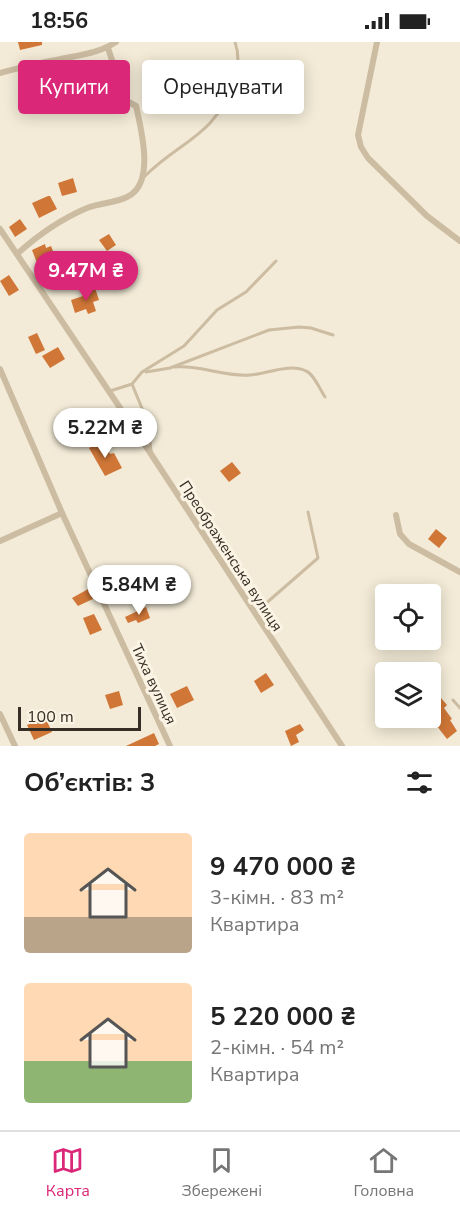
<!DOCTYPE html>
<html lang="uk">
<head>
<meta charset="utf-8">
<style>
	:root { --surface:#fff; --page:#f2f2f2; --text:#222; --muted:#767676; --line:#e0e0e0; --accent:#db2777 }
	body { margin:0; font-family:"Nunito Sans",sans-serif; background:var(--page); color:var(--text); height:100vh; display:flex; flex-direction:column; font-size:22px; white-space:nowrap }
	* { box-sizing:border-box; margin:0 }
	p { font-size:20px; color:var(--muted) }
	.icon { flex:none; width:33px; height:33px; fill:none; stroke:currentColor; stroke-width:2; stroke-linecap:round; stroke-linejoin:round }
	.map { position:relative; height:704px; overflow:hidden }
	.sheet { display:flex; flex-direction:column; background:var(--surface); flex:1 }
	.sheet>* { flex:none }
	.banner { position:absolute; left:18px; top:18px; width:424px; height:54px; display:flex; gap:12px }
	.fabs { position:absolute; left:375px; top:542px; display:grid; gap:12px }
	.fabs a { display:grid; place-items:center; width:66px; height:66px; border-radius:6px; background:var(--surface); box-shadow:0 3px 15px #0003; font-size:30px }
	.scale { position:absolute; left:18px; bottom:15px; width:123px; box-sizing:border-box; padding-left:6px; border:3px solid #362d25; border-top:0; font-size:16px; line-height:21px; white-space:nowrap; color:#362d25; -webkit-text-stroke:4px #fbf4e4; paint-order:stroke }
	.price { position:absolute; translate:-50% -51px; padding:0 14px; border-radius:21px; background:#fff; color:#222; font-size:20px; line-height:39px; filter:drop-shadow(0 2px 3px #0008) }
	.price::after { content:''; position:absolute; left:50%; top:36px; width:18px; height:14px; margin-left:-9px; background:inherit; clip-path:polygon(0 0,100% 0,50% 100%) }
	.price.on { background:var(--accent); color:#fff }
	ul { padding:0; list-style:none }
	li { display:flex; align-items:center; gap:18px; height:150px; padding:0 24px }
	li span { display:grid; place-items:center; flex:none; width:168px; height:120px; border-radius:6px; color:#555 }
	li>.icon { margin-inline-start:auto }
	span .icon { width:72px; height:72px; fill:#fffc; stroke-width:1 }
	li b { font-size:26px }
	h2 { display:flex; justify-content:space-between; align-items:center; height:72px; padding:0 24px; font-size:26px }
	.chip { padding:0 21px; border-radius:6px; background:var(--surface); box-shadow:0 3px 15px #0003; font-size:21px; line-height:54px }
	.chip.on { background:var(--accent); color:#fff }
	.status { display:flex; justify-content:space-between; align-items:center; height:42px; padding:0 30px; background:var(--surface); direction:ltr }
	.status svg { height:16px; fill:currentColor }
	.tab-bar { display:flex; justify-content:space-around; align-items:center; height:84px; border-top:2px solid var(--line); background:var(--surface); font-size:16px; color:var(--muted) }
	.tab-bar a { display:grid; justify-items:center; gap:3px }
	.tab-bar .on { color:var(--accent) }
	.map>svg:first-child { display:block }
</style>
</head>
<body>
<div class="status"><b>18:56</b><svg viewBox="0 0 49 12"><path d="M0 12V9h3v3zM5 12V6h3v6zM10 12V3h3v9zM15 12V0h3v12zM26 1h20v11H26zM47 4h2v5h-2z"/></svg></div>
<div class="map">
<svg width="460" height="704" viewBox="0 0 460 704">
	<rect width="100%" height="100%" fill="#f3ebd7"/>
	<!-- building -->
	<g fill="#d07738">
		<polygon points="18,0 42,0 42,3 20,8"/>
		<polygon points="73,136 77,150 62,154 58,141"/>
		<polygon points="48,154 50,154 57,167 39,176 32,161"/>
		<polygon points="20,177 27,187 15,195 9,185"/>
		<polygon points="109,192 116,203 107,209 99,198"/>
		<polygon points="45,202 46,206 51,204 55,214 37,221 32,208"/>
		<polygon points="9,233 19,248 9,254 0,239"/>
		<polygon points="95,246 99,258 93,260 96,269 88,272 86,267 75,271 71,258 86,253 85,250"/>
		<polygon points="37,291 45,308 36,312 28,295"/>
		<polygon points="58,305 65,317 50,326 42,314"/>
		<polygon points="104,399 110,412 114,411 122,426 105,434 89,406"/>
		<polygon points="232,420 241,431 229,440 220,429"/>
		<polygon points="436,487 447,496 439,506 428,497"/>
		<polygon points="90,546 95,556 78,564 72,556"/>
		<polygon points="146,565 150,576 138,581 136,578 128,581 125,575"/>
		<polygon points="94,572 102,588 90,593 83,576"/>
		<polygon points="266,631 274,643 261,651 254,639"/>
		<polygon points="187,644 194,658 177,666 170,652"/>
		<polygon points="119,649 123,663 110,667 105,653"/>
		<polygon points="441,656 447,663 444,666 452,677 450,678 457,689 447,697 433,679 435,677 430,670 430,663"/>
		<polygon points="45,675 52,690 34,698 27,683"/>
		<polygon points="300,682 304,688 296,693 299,700 291,704 285,689"/>
		<polygon points="154,691 159,702 155,704 126,704"/>
	</g>
	<g fill="none" stroke-linecap="round" stroke-linejoin="round">
		<!-- lane -->
		<g stroke="#ccbca2" stroke-width="3">
			<path d="M 144,135 C 179,99 215,95 233,41 C 238,26 240,15 235,0"/>
			<path d="M 175,325 C 202,323 223,335 250,333 C 267,332 289,321 306,329 C 314,332 320,348 325,355"/>
			<polyline points="146,330 170,326 269,288 299,285 311,286 333,293"/>
			<polyline points="132,342 148,381 151,409"/>
			<polyline points="110,349 132,342 142,330 184,304 217,268 246,250 276,219"/>
			<polyline points="256,570 318,516 308,470"/>
			<polyline points="453,658 460,666"/>
		</g>
		<!-- street -->
		<g stroke="#ccbca2" stroke-width="6">
			<polyline points="377,0 358,93 361,105 368,116 427,174 460,199"/>
			<path d="M 0,31 C 19,26 37,21 56,18 C 77,13 98,12 116,0"/>
			<polyline points="0,187 151,412 342,704"/>
			<path d="M 17,212 C 37,194 61,177 87,166 C 100,161 115,161 127,155 C 156,142 141,87 136,64 L 125,58 L 108,6"/>
			<polyline points="0,327 62,471 170,704"/>
			<polyline points="396,473 400,492 409,502 460,530"/>
			<polyline points="0,499 62,471"/>
			<polyline points="0,672 15,704"/>
		</g>
	</g>
	<g text-anchor="middle" stroke-width="6" stroke-linejoin="round" paint-order="stroke">
		<!-- street labels -->
		<g font-size="15" fill="#362d25" stroke="#fbf4e4">
			<text transform="translate(231 514) rotate(57)" y="5">Преображенська вулиця</text>
			<text transform="translate(154 642) rotate(65)" y="5">Тиха вулиця</text>
		</g>
	</g>
</svg>
<div class="fabs">
<a><svg class="icon" aria-label="locate" viewBox="0 0 24 24"><circle cx="12" cy="12" r="6"/><path d="M12 2v4M12 18v4M2 12h4M18 12h4"/></svg></a>
<a><svg class="icon" aria-label="layers" viewBox="0 0 24 24"><path d="M12 4l9 5-9 5-9-5zM3 14l9 5 9-5"/></svg></a>
</div>
<div class="scale">100 m</div>
<b class="price on" style="left:86px;top:260px">9.47M ₴</b>
<b class="price" style="left:105px;top:417px">5.22M ₴</b>
<b class="price" style="left:139px;top:574px">5.84M ₴</b>
<div class="banner">
<a class="chip on">Купити</a>
<a class="chip">Орендувати</a>
</div>
</div>
<section class="sheet">
<h2>Об’єктів: 3<svg class="icon" aria-label="filters" viewBox="0 0 24 24"><path d="M4 7h16M4 17h16"/><circle cx="9" cy="7" r="2"/><circle cx="15" cy="17" r="2"/></svg></h2>
<ul>
<li><span style="background:linear-gradient(#ffd9b3 70%,#b9a48a 0)"><svg class="icon" aria-label="home" viewBox="0 0 24 24"><path d="M3 11l9-7 9 7M6 9v11h12V9"/></svg></span><div><b>9 470 000 ₴</b><p>3-кімн. · 83 m²</p><p>Квартира</p></div></li>
<li><span style="background:linear-gradient(#ffd9b3 65%,#8fb573 0)"><svg class="icon" aria-label="home" viewBox="0 0 24 24"><path d="M3 11l9-7 9 7M6 9v11h12V9"/></svg></span><div><b>5 220 000 ₴</b><p>2-кімн. · 54 m²</p><p>Квартира</p></div></li>
</ul>
</section>
<nav class="tab-bar">
<a class="on"><svg class="icon" aria-label="map" viewBox="0 0 24 24"><path d="M3 6l6-2 6 2 6-2v14l-6 2-6-2-6 2zM9 4v14M15 6v14"/></svg>Карта</a>
<a><svg class="icon" aria-label="saved" viewBox="0 0 24 24"><path d="M7 4h10v16l-5-4-5 4z"/></svg>Збережені</a>
<a><svg class="icon" aria-label="home" viewBox="0 0 24 24"><path d="M3 11l9-7 9 7M6 9v11h12V9"/></svg>Головна</a>
</nav>
</body>
</html>
